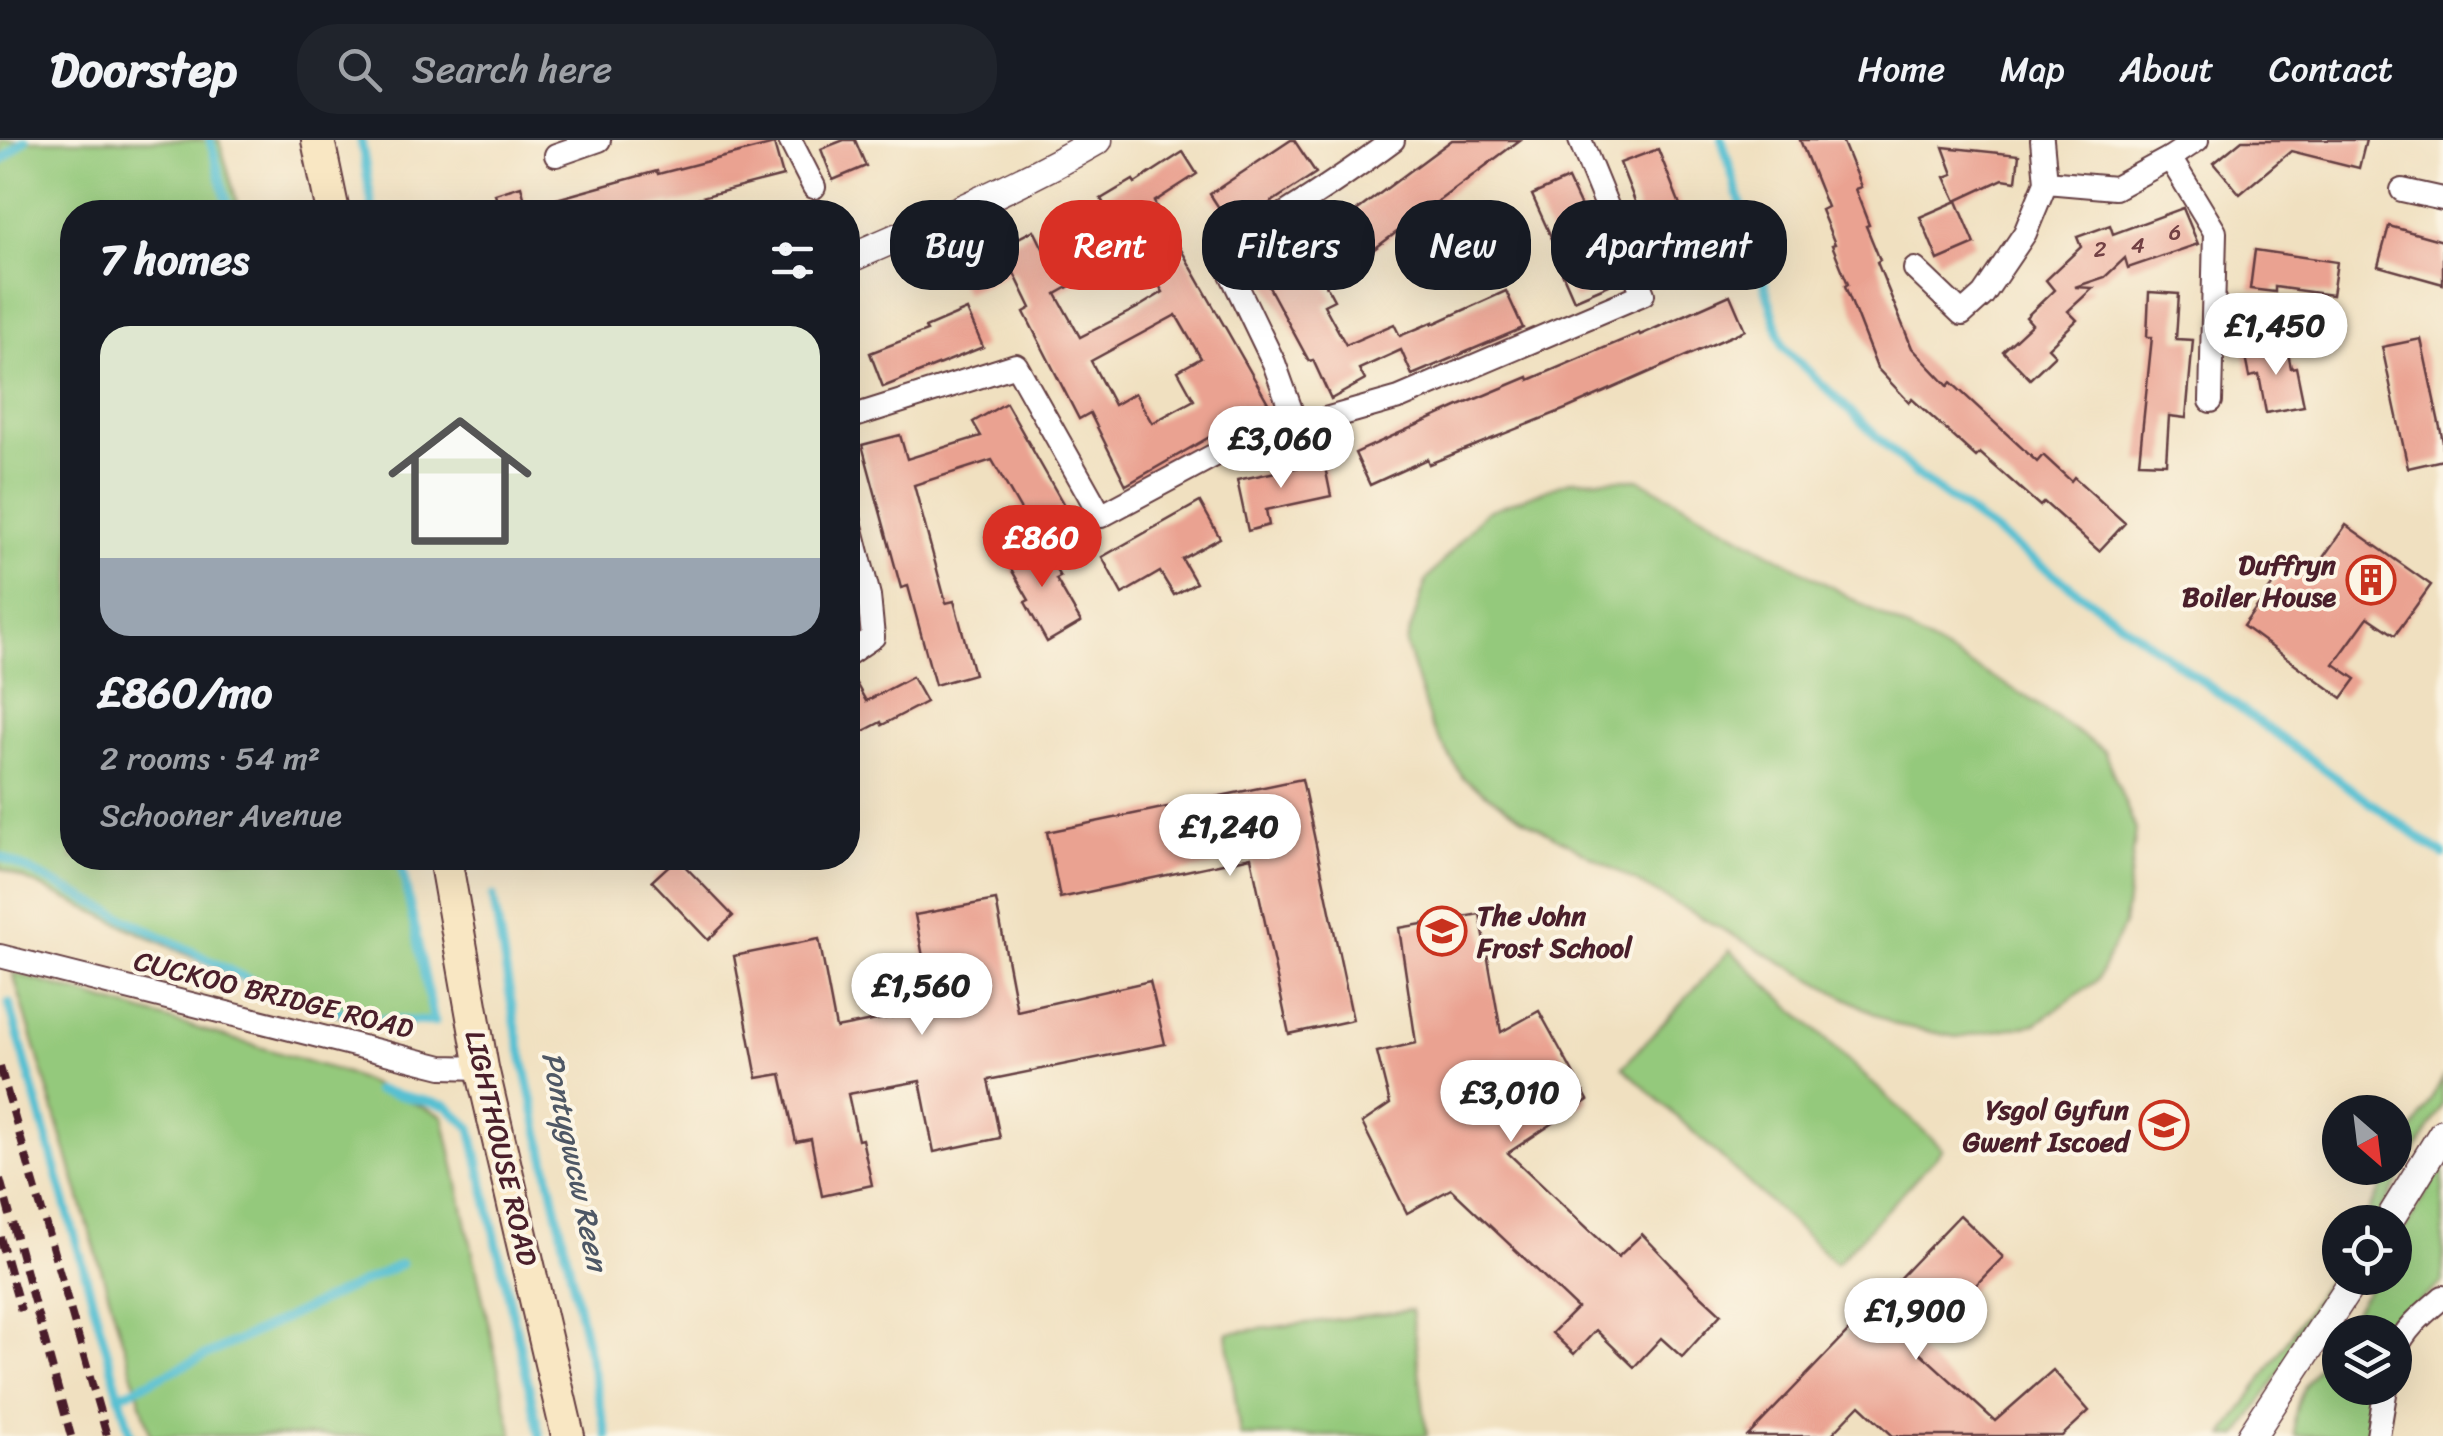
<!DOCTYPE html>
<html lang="en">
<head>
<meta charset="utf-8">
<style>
	:root { --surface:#171b24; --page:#20242c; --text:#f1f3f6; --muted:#9ea1a6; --line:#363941; --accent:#d93025 }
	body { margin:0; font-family:Sriracha,sans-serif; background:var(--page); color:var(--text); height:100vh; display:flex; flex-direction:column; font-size:38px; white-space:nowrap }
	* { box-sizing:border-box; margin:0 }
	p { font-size:32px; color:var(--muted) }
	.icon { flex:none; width:55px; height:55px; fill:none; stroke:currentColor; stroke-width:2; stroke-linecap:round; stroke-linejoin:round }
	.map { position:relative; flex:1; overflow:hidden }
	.panel { position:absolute; left:60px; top:60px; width:800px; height:670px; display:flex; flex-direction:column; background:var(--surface); border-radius:40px; box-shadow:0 10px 40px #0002 }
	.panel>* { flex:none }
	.banner { position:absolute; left:890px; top:60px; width:950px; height:90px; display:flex; gap:20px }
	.needle { width:65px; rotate:152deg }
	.controls { position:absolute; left:2322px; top:955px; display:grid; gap:20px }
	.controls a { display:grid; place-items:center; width:90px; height:90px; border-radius:50%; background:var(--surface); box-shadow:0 10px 40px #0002; font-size:50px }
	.price { position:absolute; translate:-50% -85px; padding:0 22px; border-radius:35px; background:#fff; color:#222; font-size:32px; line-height:65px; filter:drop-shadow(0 2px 5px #0008) }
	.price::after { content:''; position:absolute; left:50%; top:60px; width:30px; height:22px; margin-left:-15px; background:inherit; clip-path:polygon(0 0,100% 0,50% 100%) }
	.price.selected { background:var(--accent); color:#fff }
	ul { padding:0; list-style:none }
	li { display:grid; align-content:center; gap:20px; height:530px; padding:0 40px }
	li span { display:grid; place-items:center; height:310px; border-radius:30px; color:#555 }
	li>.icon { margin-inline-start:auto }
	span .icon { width:180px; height:180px; fill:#fffc; stroke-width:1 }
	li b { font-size:42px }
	h2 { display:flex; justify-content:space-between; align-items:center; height:120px; padding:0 40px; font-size:42px }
	.chip { padding:0 35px; border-radius:40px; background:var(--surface); box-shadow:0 10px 40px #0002; font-size:35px; line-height:90px }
	.chip.selected { background:var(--accent); color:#fff }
	header { display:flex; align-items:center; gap:60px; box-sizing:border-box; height:140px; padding:0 50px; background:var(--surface); border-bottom:2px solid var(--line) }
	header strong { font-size:48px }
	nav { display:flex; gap:55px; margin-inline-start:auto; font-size:35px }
	.search { width:700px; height:90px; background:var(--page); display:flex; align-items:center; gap:25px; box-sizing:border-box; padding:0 35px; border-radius:40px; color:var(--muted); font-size:38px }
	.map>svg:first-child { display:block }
</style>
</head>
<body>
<header>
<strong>Doorstep</strong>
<div class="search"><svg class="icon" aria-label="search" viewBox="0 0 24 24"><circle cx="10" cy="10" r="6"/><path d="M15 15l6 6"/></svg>Search here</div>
<nav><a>Home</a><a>Map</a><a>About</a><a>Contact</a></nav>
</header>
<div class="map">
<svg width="2443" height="1296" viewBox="0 0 2443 1296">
	<rect width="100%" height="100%" fill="#fcf5e5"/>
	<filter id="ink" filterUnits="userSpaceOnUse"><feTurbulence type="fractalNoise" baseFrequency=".01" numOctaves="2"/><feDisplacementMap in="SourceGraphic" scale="20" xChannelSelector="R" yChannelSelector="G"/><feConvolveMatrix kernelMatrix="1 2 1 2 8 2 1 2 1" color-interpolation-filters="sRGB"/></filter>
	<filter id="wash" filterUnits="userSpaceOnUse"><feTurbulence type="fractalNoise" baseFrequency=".0048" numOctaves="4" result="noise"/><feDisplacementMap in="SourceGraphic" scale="40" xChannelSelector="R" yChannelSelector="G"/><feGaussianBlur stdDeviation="2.25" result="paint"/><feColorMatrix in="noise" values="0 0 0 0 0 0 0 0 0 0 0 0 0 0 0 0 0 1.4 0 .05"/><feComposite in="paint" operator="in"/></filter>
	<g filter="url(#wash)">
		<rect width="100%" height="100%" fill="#f0e0c0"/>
		<!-- green -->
		<g fill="#94c97b" stroke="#6f7453" stroke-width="2.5">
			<polygon points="0,0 219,0 240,72 72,72 72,718 398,718 432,879 350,879 267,852 0,728"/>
			<polygon points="1639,339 2022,554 2104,611 2136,690 2124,785 2096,841 2036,884 1956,897 1893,884 1527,681 1463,638 1431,586 1406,504 1426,441 1485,372 1572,340"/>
			<polygon points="1730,810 1943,1009 1836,1124 1623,927"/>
			<polygon points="13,833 346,933 443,976 513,1296 151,1296"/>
			<polygon points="2443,938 2443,963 2437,974 2375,1082 2362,1082"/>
			<polygon points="2443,1025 2443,1142 2417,1164 2395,1192 2341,1192 2375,1138 2395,1138 2395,1105"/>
			<polygon points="2340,1121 2340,1138 2239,1296 2224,1296"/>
			<polygon points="1412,1170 1427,1296 1240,1296 1227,1193"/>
			<path d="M 2340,1193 L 2340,1248 L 2381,1248 L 2370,1296 L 2295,1296 C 2288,1258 2321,1224 2340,1193 Z"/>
		</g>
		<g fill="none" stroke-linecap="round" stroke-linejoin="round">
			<!-- stream -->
			<g stroke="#56c0d2" stroke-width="9">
				<polyline points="210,0 230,72"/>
				<polyline points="361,0 373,72"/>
				<polyline points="1722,0 1783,207 1919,337 2443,715"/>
				<polyline points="0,22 25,0"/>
				<polyline points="0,716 255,843 363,879 434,882 400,718"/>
				<polyline points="493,756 514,878 607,1296"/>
				<polyline points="9,863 131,1296"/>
				<polyline points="376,950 447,966 471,988 540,1296"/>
				<polyline points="119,1256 401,1124"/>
			</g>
		</g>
		<g id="blocks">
			<!-- building -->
			<g fill="#eaa291" fill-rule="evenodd">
				<polygon points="844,0 855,0 866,26 833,40 821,9"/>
				<polygon points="1291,0 1294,0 1316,33 1232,88 1210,54"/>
				<polygon points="1452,0 1520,0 1326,145 1334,160 1324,165 1346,205 1394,184 1400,196 1433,182 1433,184 1506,151 1523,188 1412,235 1401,210 1359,229 1365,240 1331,259 1313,220 1309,221 1263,136 1328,100 1324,95"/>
				<polygon points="1800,0 1842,0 1861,47 1855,49 1869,85 1866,86 1880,120 1877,122 1912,208 1948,246 1951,242 2037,322 2043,315 2071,341 2074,337 2125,383 2099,411 2044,362 2040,366 1980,313 1976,317 1912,259 1909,262 1877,228 1845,146 1848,144 1832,105 1835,104 1821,70 1827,67"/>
				<polygon points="2242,0 2366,0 2359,28 2291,11 2240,54 2214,23"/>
				<polygon points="774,4 783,36 671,65 670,62 629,72 536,72 535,65 657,31 658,34"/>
				<polygon points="1943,7 2019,15 2016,41 2003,39 1956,61 1945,37 1953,34"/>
				<polygon points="1658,9 1699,113 1661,128 1620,23"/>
				<path d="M 1183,12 L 1197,34 L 1154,62 L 1271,268 L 1237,287 L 1234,283 L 1126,345 L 1090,273 L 1079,279 L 1024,172 L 1031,168 L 1013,131 L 965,153 L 953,128 L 978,117 L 978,119 L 1034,90 L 1052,127 L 1067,119 L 1079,141 L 1056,154 L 1080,197 L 1137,168 L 1163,152 L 1138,110 L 1117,122 L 1104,100 L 1120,91 L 1101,59 L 1133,40 L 1135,43 ZM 1176,175 L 1201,218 L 1178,231 L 1194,260 L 1152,283 L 1135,253 L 1114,265 L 1091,221 Z"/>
				<polygon points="1568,39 1588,82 1582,84 1609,145 1574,160 1557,121 1561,119 1532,55"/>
				<polygon points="521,46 528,72 500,72 495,54"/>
				<polygon points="1957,61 1975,104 1938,120 1920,77"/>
				<polygon points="2183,68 2198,104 2128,128 2125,118 2105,137 2075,147 2093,148 2068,171 2077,180 2048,208 2055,215 2030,239 2003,211 2032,184 2026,177 2054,150 2046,140 2081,107 2077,97 2110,85 2113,94"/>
				<polygon points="2389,86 2443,101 2443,144 2378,126"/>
				<polygon points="2255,110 2337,122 2332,155 2275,147 2275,152 2250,149"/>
				<polygon points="2149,152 2179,154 2176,199 2193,200 2186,278 2169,276 2166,323 2139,322 2152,197 2147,197"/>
				<polygon points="1730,155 1745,190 1568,268 1429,324 1427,319 1370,345 1355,313 1459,266 1528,237 1529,240 1639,193 1640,195"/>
				<polygon points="967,170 983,207 883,247 870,213 927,191 925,188"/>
				<polygon points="2421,199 2443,302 2443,320 2408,328 2382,207"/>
				<polygon points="2286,203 2291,228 2296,227 2304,266 2266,273 2259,235 2249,237 2244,212"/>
				<polygon points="1006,263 1065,367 1030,386 992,320 914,345 946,463 954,461 974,534 935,545 908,446 901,448 862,305 900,295 907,319 981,296 973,282"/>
				<polygon points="1324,322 1331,356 1266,370 1269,385 1248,391 1237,340"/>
				<polygon points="1200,362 1220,398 1182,419 1196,443 1174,455 1160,432 1122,454 1102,417"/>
				<polygon points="2346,385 2431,445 2395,495 2368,477 2334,524 2356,539 2342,558 2243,486 2290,421 2310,436"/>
				<polygon points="1038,397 1060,437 1056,439 1081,482 1047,502 1025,462 1029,460 1004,417"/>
				<polygon points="848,529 866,561 912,537 926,562 882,585 881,582 848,599"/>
				<polygon points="1302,639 1353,880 1289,894 1251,717 1060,758 1047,692"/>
				<polygon points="677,718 733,776 708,800 652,741"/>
				<polygon points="996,760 1017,871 1150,841 1165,904 988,940 1000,998 934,1012 920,941 848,954 858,1000 862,999 872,1045 822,1056 811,999 796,1002 781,934 757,938 734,816 819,799 836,888 933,869 915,775"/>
				<polygon points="1480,774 1501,892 1539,871 1588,960 1508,1013 1618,1117 1642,1094 1696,1151 1721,1174 1682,1217 1661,1198 1634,1227 1596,1190 1574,1214 1552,1193 1577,1168 1451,1049 1407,1073 1362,983 1390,964 1377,912 1416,903 1399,788"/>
				<polygon points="1960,1075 2003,1117 1915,1208 1995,1281 2053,1230 2089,1271 2062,1296 1893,1296 1860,1265 1830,1296 1748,1296"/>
			</g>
		</g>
	</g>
	<g filter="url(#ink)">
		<use href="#blocks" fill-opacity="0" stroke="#633c41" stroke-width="2.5"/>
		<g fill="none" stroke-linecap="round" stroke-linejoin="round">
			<!-- minor casing -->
			<g stroke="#633c41" stroke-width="26">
				<g id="minor">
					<polyline points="790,0 814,47"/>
					<path d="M 1393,0 C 1338,41 1280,78 1221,113 L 1274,223 L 1297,287 L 1399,258 L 1643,154 L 1580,0"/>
					<polyline points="556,15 599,0"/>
					<polyline points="2170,18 2215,92 2211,261"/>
					<polyline points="2046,42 2115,48 2170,18 2197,0"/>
					<polyline points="2402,50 2443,59"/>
					<polyline points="1915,129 1962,174 1983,155 2025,93 2046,42 2042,0"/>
					<polyline points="848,278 1016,225 1101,376 1226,309 1297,287"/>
					<polyline points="848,374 869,456 873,497 848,514"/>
					<polyline points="0,816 442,927 482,928"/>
					<path d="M 2395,1212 C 2404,1189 2424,1173 2443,1157"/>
					<polyline points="2378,1296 2386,1248"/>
				</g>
			</g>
			<!-- tertiary casing -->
			<g stroke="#633c41" stroke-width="31">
				<g id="tertiary">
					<path d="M 848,119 C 932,82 1018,47 1098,0"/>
					<polyline points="2388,1082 2443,993"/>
					<polyline points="2251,1296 2355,1138"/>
				</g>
			</g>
			<!-- secondary casing -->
			<g stroke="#633c41" stroke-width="36">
				<g id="secondary">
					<polyline points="318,0 333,72"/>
					<polyline points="445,718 482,928 568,1296"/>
				</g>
			</g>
			<!-- minor -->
			<use href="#minor" stroke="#fff" stroke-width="22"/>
			<!-- tertiary -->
			<use href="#tertiary" stroke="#fff" stroke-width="28"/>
			<!-- secondary -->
			<use href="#secondary" stroke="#f9e7c3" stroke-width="32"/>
			<!-- rail -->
			<g stroke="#4a1f2b" stroke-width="8" stroke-dasharray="15 8" stroke-linecap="butt">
				<polyline points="0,927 107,1296"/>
				<polyline points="0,1039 71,1296"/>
				<polyline points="0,1097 21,1171"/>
			</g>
		</g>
	</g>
	<!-- icons -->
	<defs>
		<g id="building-ring" transform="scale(2.5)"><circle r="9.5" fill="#fcf5e5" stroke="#c8321e" stroke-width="1.5"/><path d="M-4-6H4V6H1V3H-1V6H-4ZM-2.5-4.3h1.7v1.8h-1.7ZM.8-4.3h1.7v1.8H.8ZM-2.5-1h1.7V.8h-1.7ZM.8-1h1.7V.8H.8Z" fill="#c8321e"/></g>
		<g id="school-ring" transform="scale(2.5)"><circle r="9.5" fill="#fcf5e5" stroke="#c8321e" stroke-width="1.5"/><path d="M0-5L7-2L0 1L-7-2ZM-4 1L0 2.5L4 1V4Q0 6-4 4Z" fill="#c8321e"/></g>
	</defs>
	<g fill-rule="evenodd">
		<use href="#building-ring" x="2371" y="440"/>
		<use href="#school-ring" x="1442" y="791"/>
		<use href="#school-ring" x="2164" y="985"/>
	</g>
	<g text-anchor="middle" stroke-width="8" stroke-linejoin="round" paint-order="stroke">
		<!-- number labels -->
		<g font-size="22" fill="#724044">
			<text x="2175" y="100">6</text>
			<text x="2138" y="113">4</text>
			<text x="2100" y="117">2</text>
		</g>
		<!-- poi labels -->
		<g font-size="28" font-weight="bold" fill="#4a1f2b" stroke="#fcf5e5" text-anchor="end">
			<text x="2336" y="434">Duffryn<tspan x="2336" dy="32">Boiler House</tspan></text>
			<text x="1477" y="785" text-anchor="start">The John<tspan x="1477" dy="32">Frost School</tspan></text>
			<text x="2129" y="979">Ysgol Gyfun<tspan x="2129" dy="32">Gwent Iscoed</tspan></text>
		</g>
		<!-- street labels -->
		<g font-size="28" fill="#4a1f2b" stroke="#fcf5e5">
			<text transform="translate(274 854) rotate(14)" y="10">CUCKOO BRIDGE ROAD</text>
			<text transform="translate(502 1008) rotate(77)" y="10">LIGHTHOUSE ROAD</text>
		</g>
		<!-- water labels -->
		<g font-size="30" font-style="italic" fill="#4e5765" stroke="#fcf5e5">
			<text transform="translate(575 1021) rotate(78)" y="10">Pontygwcw Reen</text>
		</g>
	</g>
</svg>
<div class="controls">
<a><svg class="needle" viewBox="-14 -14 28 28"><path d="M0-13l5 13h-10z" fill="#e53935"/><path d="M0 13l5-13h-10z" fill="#9ea1a6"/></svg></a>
<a><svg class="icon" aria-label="locate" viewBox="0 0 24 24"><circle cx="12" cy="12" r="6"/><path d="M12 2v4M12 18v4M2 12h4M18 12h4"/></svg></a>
<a><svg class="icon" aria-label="layers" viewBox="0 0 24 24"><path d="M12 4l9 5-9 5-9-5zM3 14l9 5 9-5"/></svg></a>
</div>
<b class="price" style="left:2276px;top:238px">£1,450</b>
<b class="price" style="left:1281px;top:351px">£3,060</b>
<b class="price selected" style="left:1042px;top:450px">£860</b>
<b class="price" style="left:1230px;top:739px">£1,240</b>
<b class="price" style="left:922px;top:898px">£1,560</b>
<b class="price" style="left:1511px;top:1005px">£3,010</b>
<b class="price" style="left:1916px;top:1223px">£1,900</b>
<div class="banner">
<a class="chip">Buy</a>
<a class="chip selected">Rent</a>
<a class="chip">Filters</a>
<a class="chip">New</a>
<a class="chip">Apartment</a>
</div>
<section class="panel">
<h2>7 homes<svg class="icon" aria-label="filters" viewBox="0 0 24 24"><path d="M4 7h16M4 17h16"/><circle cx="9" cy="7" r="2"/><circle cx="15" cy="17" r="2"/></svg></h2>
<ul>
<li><span style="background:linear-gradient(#dfe7d0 75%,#9aa5b1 0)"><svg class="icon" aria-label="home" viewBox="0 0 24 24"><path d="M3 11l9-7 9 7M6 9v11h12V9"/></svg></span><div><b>£860/mo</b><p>2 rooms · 54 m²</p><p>Schooner Avenue</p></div></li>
</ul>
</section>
</div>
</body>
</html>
